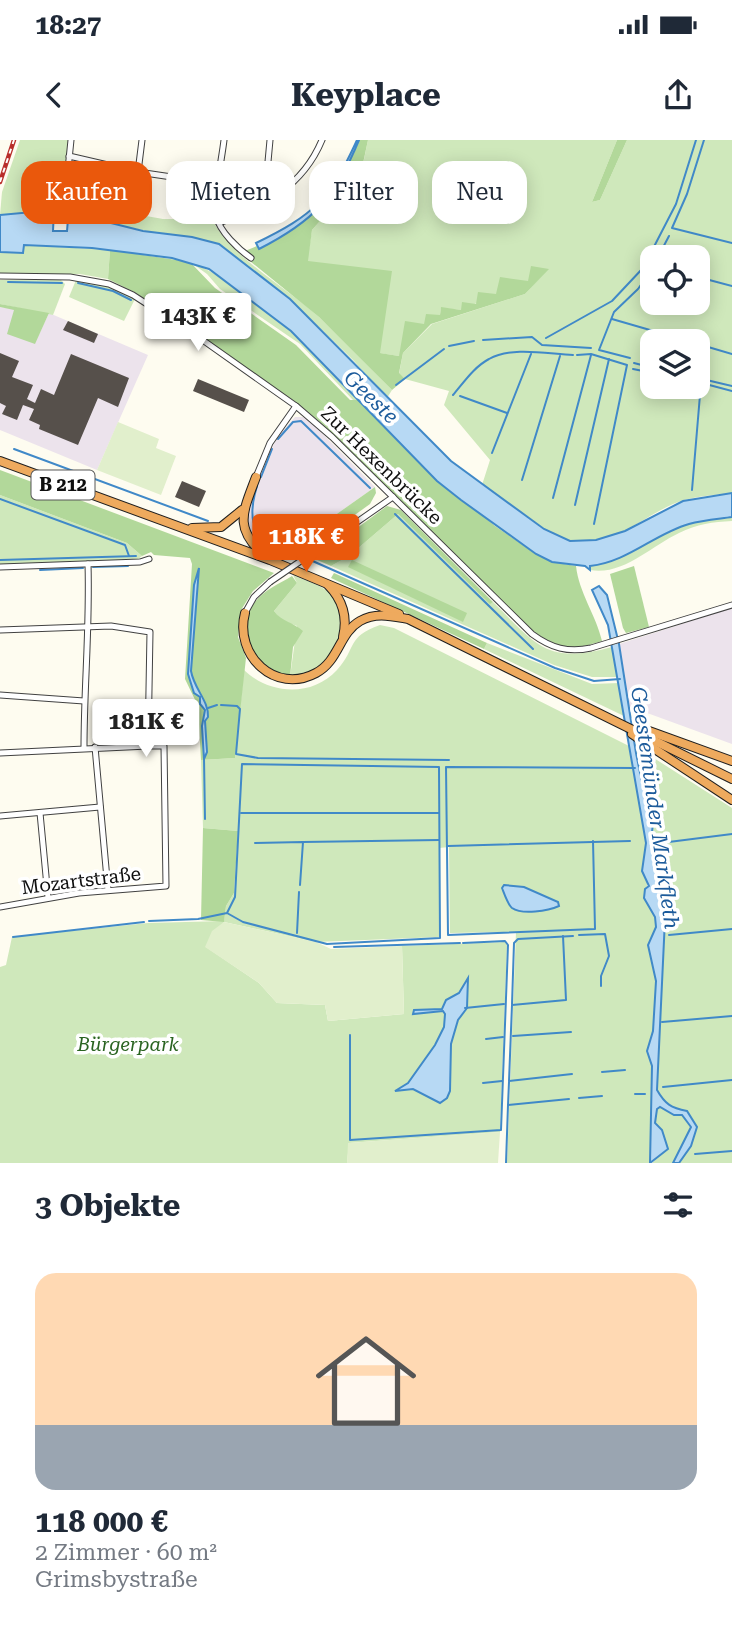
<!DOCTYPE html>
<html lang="de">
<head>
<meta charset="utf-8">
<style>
	:root { --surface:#fff; --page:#f6f6f7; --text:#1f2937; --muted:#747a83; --accent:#ea580c }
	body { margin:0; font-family:"Roboto Serif",serif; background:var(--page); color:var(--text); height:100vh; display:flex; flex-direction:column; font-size:26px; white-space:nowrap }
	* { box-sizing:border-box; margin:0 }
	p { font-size:23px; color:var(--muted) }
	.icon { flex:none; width:38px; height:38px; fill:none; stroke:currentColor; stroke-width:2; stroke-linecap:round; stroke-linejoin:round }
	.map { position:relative; height:1023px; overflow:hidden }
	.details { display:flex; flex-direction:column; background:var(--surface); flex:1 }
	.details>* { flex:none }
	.top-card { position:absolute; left:21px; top:21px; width:691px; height:63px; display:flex; gap:14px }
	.fabs { position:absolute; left:640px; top:105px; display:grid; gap:14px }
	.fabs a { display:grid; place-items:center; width:70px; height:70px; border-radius:14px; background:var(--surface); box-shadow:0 4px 18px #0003; font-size:35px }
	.price { position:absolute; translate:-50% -60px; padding:0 16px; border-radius:7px; background:#fff; color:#222; font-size:23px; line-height:46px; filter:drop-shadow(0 2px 4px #0008) }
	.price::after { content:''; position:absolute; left:50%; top:42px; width:21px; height:16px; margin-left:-10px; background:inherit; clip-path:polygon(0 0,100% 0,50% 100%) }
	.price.active { background:var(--accent); color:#fff }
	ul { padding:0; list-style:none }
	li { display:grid; align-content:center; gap:14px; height:371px; padding:0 35px }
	li span { display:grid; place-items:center; height:217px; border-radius:21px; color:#555 }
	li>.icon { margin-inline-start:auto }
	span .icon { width:126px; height:126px; fill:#fffc; stroke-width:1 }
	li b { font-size:30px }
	h2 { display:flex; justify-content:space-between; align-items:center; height:84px; padding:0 35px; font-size:30px }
	.tag { padding:0 24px; border-radius:21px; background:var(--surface); box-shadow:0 4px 18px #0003; font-size:24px; line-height:63px }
	.tag.active { background:var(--accent); color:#fff }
	.status { display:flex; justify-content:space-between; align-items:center; height:49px; padding:0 35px; background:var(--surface); direction:ltr }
	.status svg { height:19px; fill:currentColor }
	header { display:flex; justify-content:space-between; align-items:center; height:91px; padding:0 35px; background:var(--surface); font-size:32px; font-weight:700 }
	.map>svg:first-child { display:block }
</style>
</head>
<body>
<div class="status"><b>18:27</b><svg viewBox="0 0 49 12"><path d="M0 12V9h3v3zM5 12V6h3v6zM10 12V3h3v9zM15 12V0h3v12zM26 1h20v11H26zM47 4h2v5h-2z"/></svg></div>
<header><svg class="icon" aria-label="back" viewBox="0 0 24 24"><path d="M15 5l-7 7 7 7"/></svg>Keyplace<svg class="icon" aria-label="share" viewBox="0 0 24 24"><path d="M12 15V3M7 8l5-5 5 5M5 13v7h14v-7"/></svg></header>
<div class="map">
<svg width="732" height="1023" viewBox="0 0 732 1023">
	<rect width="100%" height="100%" fill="#fefcf0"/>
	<!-- industrial -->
	<g fill="#ece3ec">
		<polygon points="0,167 14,169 35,203 49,173 148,215 97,330 0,290"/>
		<polygon points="295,277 303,277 317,288 375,347 290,407 248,390 245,376 265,321 279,295"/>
		<polygon points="732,468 732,604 628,566 619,504"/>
	</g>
	<!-- green -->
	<g fill="#cfe8bb" fill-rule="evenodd">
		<polygon points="20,0 68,0 62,71 0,75 2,52"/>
		<path d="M 368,0 L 617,0 L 592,62 L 600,60 L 627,0 L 732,0 L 732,353 C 716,355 699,356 684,360 C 647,371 611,412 569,400 C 537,391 508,363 482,345 L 490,320 L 444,265 L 449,251 L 405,239 L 399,234 L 403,213 L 432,184 L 525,154 L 548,129 L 528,141 L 461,170 L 441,168 L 440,175 L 424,184 L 399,216 L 379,213 L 307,121 L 312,90 L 344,54 L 362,29 ZM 653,117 L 698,117 L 698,163 L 653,163 ZM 653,201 L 698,201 L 698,247 L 653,247 Z"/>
		<path d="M 67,49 L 95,56 L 110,68 L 135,74 L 163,79 L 212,79 C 231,117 287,148 319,177 C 344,201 368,226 392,250 L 387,258 L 353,220 L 290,159 L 264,138 L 201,99 L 162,94 L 85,78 L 80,81 L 65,79 Z"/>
		<polygon points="23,105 110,110 108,139 80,134 0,134 0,112 23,113"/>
		<path d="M 190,122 C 257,150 310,208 359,260 L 353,260 L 300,204 L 220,149 L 207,134 Z"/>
		<polygon points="60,139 65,144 53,175 0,164 0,140"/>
		<polygon points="76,140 108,146 135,159 124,181 69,157"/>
		<polygon points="0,355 127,403 142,416 137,420 0,426"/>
		<path d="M 398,374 L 490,463 L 493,462 C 537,505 546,525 612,507 L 618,537 L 592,537 L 554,525 L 331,426 L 349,416 Z"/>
		<path d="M 732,377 L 732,381 C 713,382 697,384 679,393 C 651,406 623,436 590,430 L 589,426 C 627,422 654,394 689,384 C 703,380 718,379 732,377 Z"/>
		<path d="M 293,435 C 306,441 322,445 332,455 C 348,471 342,504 328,520 C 318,531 304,535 290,537 L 297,486 L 281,480 L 274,471 L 297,443 Z"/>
		<path d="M 380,485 L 394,488 L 629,606 C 635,641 656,729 644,758 L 655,777 L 656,787 L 648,805 L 656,841 L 653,891 L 647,911 L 652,926 L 650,1023 L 507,1023 L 516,792 L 450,793 L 449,707 L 439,708 L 440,797 L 316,802 L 224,782 L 206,807 L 259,843 L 277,863 L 325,865 L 328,881 L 404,874 L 402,806 L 505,802 L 507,805 L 500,992 L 349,1003 L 347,1023 L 0,1023 L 0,827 L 6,825 L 12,797 L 148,783 L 224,781 L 226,766 L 234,753 L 238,691 L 203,688 L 201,620 L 235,618 L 244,530 C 269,554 311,558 337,530 C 357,508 346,497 380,485 Z"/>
		<polygon points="487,503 592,544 619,543 624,576 484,509"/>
		<path d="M 635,606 L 732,668 L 732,1023 L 679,1023 L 691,1006 L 696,984 L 687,971 C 671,968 665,964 657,950 L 665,779 L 652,692 L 654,675 L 643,647 Z"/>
		<polygon points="660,967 674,975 682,975 691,987 673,1023 652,1023 667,1009 655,983 657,969"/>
	</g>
	<!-- forest -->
	<g fill="#b2d89a">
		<path d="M 359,0 L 368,0 L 362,28 L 344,54 L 312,90 L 308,121 L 392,131 L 380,213 L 399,216 L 405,181 L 424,184 L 426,174 L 440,175 L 441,167 L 461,170 L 462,162 L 476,164 L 478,152 L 496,154 L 500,137 L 528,141 L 531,126 L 549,129 L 525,154 L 431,184 L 403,213 L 399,233 L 405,239 L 392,250 L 319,177 L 240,113 L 257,106 L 259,109 C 314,81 336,57 359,0 Z"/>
		<polygon points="617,0 627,0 600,60 592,62"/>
		<path d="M 110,110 L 190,122 L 215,148 L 296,205 L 350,260 L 359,260 L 400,304 L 495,386 L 536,414 L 552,422 L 576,426 C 579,453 596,475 602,501 C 571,511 560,509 534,492 L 334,295 L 297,263 L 136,153 L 108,139 Z"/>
		<polygon points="0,164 49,173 35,204 7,194 14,170 0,167"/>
		<polygon points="0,330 274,433 253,451 241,470 238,497 246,518 235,618 201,620 198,566 185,539 192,424 190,418 154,415 151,412 142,416 127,403 0,355"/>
		<polygon points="375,347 376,353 370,364 302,413 290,407"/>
		<polygon points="387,366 401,370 493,462 490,464 398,374 349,416 331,426 315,419"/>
		<polygon points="352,420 467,473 463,482 348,427"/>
		<polygon points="634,426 649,487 626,493 623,488 610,434"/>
		<polygon points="334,433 487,503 484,509 331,438"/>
		<path d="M 292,436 L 297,443 L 274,471 C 282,482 293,482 303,491 L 293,507 L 290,537 C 257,528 229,493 255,462 C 264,450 279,444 292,436 Z"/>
		<polygon points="203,688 238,691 234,753 226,766 224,782 201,780"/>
	</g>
	<!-- pitch -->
	<g fill="#e1efcc">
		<polygon points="118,282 159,299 156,308 176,316 161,355 97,330"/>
		<polygon points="224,782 316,802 331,809 402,806 404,874 328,881 325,865 277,863 259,843 205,807 212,791"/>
		<polygon points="500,992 498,1023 347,1023 348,1003"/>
	</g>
	<!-- water -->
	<g fill="#b7d9f4" stroke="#4089c8" stroke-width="2">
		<path d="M 357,0 L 359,0 C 335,58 314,81 259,109 L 256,103 C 314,75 330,59 357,0 Z"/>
		<path d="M 54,70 L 53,91 L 67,91 L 68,79 L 95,79 L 143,91 L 192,97 L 219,104 L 290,159 L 451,321 L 544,389 L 570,401 L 596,400 L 625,391 L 683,361 L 732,353 L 732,377 C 718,379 703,380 689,384 C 654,394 628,422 590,426 L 590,430 L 585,426 L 552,422 L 536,414 L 461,360 L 437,341 L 291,191 L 209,129 L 172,118 L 92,108 L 24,105 L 23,113 L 0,112 L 0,75 Z"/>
		<path d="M 199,428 L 191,531 C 194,549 209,561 208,577 L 205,581 L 207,612 L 204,619 L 202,586 L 205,570 L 200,564 L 200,557 L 194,553 L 188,534 L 194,445 Z"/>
		<path d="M 599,446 L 607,455 L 619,504 L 636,613 L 643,647 L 654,675 L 652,692 L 665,779 L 657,950 C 665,964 671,968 687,971 L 697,987 L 691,1006 L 679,1023 L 673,1023 L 691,987 L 682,975 L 674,975 L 660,967 L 657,969 L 655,983 L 662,990 L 668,1009 L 650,1023 L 652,926 L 647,911 L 653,891 L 656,841 L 648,805 L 656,787 L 655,777 L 644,758 L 645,749 L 649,746 L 642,731 L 646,703 L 608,485 L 592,450 Z"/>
		<path d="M 504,745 L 524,747 L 558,762 L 559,766 C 548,771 522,775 512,768 C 508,765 504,753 502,748 Z"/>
		<polygon points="468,838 467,868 458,880 451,904 450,951 447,958 440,963 413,949 395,951 408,943 435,905 444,887 445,874 443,871 413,874 414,870 442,869 446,860 459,853"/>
	</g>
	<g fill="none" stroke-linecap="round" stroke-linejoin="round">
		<!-- stream -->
		<g stroke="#4089c8" stroke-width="2">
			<polyline points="704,0 687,54 672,88 732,103"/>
			<polyline points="658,117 669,96"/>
			<polyline points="698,137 732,146"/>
			<polyline points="8,142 62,143"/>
			<polyline points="78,143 113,151 131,160"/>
			<polyline points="612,179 688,201"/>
			<polyline points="546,198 612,161 643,128 676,64 696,0"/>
			<polyline points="483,200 532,197 542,205 591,208"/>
			<polyline points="698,204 732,214"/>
			<polyline points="449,206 474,201"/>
			<polyline points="577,215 591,214 627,225 594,384"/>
			<polyline points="630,218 599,210 614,172 638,149 650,132"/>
			<polyline points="634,223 653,228"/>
			<polyline points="633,229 653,233"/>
			<polyline points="698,238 732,246"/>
			<polyline points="698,242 732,251"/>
			<polyline points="396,245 444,209"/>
			<path d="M 453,255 C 464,242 474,227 489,219 C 512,206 548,214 573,215"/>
			<polyline points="460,256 507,273"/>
			<polyline points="278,299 293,282 301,281 370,348"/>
			<polyline points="14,309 208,381"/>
			<polyline points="492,313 531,214"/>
			<polyline points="261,337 272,309"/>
			<polyline points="522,340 560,216"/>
			<path d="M 257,346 C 242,395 263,400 303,417"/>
			<polyline points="692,350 701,243"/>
			<polyline points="553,358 591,215"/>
			<polyline points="0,359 125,405 129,416"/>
			<polyline points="575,365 609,219"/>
			<polyline points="395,374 533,509"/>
			<polyline points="308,419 555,528 594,541 620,539"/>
			<polyline points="0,420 136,416"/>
			<polyline points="93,427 128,426"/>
			<polyline points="40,430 83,428"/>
			<polyline points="221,565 237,566 240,569 236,614 258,618 449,620"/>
			<polyline points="208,568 217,565"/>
			<polyline points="204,618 205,679"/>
			<polyline points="241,673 439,673"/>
			<polyline points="593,701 595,789 448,795 446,627 635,628"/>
			<polyline points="303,702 439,700"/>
			<polyline points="255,703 303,702 300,745"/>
			<polyline points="653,704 732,694"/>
			<polyline points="448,706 630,701"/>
			<polyline points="149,781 198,779 227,773 243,782 327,804 440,798 439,627 242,624 235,757 227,773"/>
			<polyline points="297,793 299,752"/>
			<polyline points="579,795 605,794 609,816 601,836 601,846"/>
			<polyline points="669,795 732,789"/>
			<polyline points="563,796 566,860 512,865 509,941 572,934"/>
			<polyline points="13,797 144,782"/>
			<polyline points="334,807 460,803"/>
			<polyline points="512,864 514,803 518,799 573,796"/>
			<polyline points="465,868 504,864"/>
			<polyline points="662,882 732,876"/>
			<polyline points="350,895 350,1000 501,990 508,805 505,801 463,803"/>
			<polyline points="513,896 571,892"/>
			<polyline points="486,899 503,897"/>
			<polyline points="602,932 625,930"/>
			<polyline points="509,942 508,965 569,959"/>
			<polyline points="483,943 502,941"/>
			<polyline points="663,947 732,940"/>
			<polyline points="635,954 645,954"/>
			<polyline points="579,958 602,956"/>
			<polyline points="695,1014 732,1011"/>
			<polyline points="506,1023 508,965"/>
		</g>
	</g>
	<!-- building -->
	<g fill="#56504b">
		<polygon points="68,181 98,194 94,203 63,190"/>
		<polygon points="0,213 19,221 12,237 33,245 27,259 35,263 41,249 54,255 71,214 129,238 118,267 98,258 78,305 39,289 40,285 29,280 34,269 23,265 17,280 2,274 6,266 0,263"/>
		<polygon points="198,239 249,260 244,272 193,251"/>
		<polygon points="182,341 206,351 199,367 175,357"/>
	</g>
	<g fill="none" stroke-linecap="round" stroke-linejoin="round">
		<!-- minor casing -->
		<g stroke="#414141" stroke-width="7">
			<g id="minor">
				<path d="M 224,0 C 222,18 213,61 216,76 C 220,92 238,109 251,118"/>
				<polyline points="69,16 138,32 219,44"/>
				<polyline points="138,32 142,0"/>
				<polyline points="66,49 71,0"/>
				<polyline points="264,65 270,0"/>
				<path d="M 219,83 C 264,67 303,46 322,0"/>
				<path d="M 0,136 L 70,137 L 109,144 L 133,155 L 204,201 L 296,266 L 332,297 L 532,494 C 551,508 568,513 591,508 L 732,465"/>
				<polyline points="256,337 270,303 296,266"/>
				<polyline points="327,403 393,357"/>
				<polyline points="0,427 140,422 149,419"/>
				<polyline points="245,473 254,457 270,442"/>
				<polyline points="0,490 111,486 150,492 148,606 164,606 166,746 79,753 0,767"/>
				<polyline points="0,555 84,561"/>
				<polyline points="95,607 108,750"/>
				<path d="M 84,608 C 84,546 90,486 88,424"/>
				<polyline points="0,613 148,606"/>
				<polyline points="40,673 48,757"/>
				<polyline points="0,676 100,667"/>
			</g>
		</g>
		<!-- highway casing -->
		<g stroke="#1f1f1f" stroke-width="10">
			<g id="highway">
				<polyline points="0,321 270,420 399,474"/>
				<path d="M 256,337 C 243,372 233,388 265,416"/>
				<polyline points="192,388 221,387 242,370"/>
				<path d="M 328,445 C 342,459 348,476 343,497"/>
				<path d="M 245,473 C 234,515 275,555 316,533 C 339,521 339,493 360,481 C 376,472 391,476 408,479 L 732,639"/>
				<polyline points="638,587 732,621"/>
				<polyline points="632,594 732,660"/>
			</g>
		</g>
		<!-- minor -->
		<use href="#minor" stroke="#fff" stroke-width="5"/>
		<!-- highway -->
		<use href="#highway" stroke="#eeaa5e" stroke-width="8"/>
		<!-- rail casing -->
		<g stroke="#b92e2b" stroke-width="4.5">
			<polyline id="rail" points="0,42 14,0"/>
		</g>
		<!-- rail -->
		<use href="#rail" stroke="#fff" stroke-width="2" stroke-dasharray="5" stroke-linecap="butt"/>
		<!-- minor-bridge casing -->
		<g stroke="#414141" stroke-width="7" stroke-linecap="butt">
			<polyline id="minor-bridge" points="270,442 327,403"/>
		</g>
		<!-- minor-bridge -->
		<use href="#minor-bridge" stroke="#fff" stroke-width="5"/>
	</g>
	<g text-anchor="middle" stroke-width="7" stroke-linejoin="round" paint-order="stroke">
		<!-- shield labels -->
		<rect fill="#fff" stroke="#565656" stroke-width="2" x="31.5" y="330.5" width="63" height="29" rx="5"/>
		<g font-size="18" font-weight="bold" fill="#0e0e0e">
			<text x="63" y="351">B 212</text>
		</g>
		<!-- street labels -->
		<g font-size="19" fill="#0e0e0e" stroke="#fff">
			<text transform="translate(382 325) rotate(44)" y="7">Zur Hexenbrücke</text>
			<text transform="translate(81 740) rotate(-7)" y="7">Mozartstraße</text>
		</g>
		<!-- park labels -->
		<g font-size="19" font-style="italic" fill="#2a6421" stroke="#fff">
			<text x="128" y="911">Bürgerpark</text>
		</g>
		<!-- water labels -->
		<g font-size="21" font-style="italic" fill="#1c5b9b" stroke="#fff">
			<text transform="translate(371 257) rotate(44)" y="7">Geeste</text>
			<text transform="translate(655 668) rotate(82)" y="7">Geestemünder Markfleth</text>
		</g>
	</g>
</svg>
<div class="fabs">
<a><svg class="icon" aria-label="locate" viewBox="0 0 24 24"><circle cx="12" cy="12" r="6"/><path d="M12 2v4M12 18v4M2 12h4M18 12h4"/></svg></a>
<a><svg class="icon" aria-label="layers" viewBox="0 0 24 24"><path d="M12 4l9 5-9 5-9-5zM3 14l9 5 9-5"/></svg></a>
</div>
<b class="price" style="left:198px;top:213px">143K €</b>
<b class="price active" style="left:306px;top:434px">118K €</b>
<b class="price" style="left:146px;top:619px">181K €</b>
<div class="top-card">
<a class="tag active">Kaufen</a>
<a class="tag">Mieten</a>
<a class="tag">Filter</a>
<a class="tag">Neu</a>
</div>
</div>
<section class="details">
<h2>3 Objekte<svg class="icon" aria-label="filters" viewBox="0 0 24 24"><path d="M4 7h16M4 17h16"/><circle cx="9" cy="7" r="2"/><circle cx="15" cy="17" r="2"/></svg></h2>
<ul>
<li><span style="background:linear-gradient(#ffd9b3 70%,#9aa5b1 0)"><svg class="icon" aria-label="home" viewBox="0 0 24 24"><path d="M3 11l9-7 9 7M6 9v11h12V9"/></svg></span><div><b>118 000 €</b><p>2 Zimmer · 60 m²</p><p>Grimsbystraße</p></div></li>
</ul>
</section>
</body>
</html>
